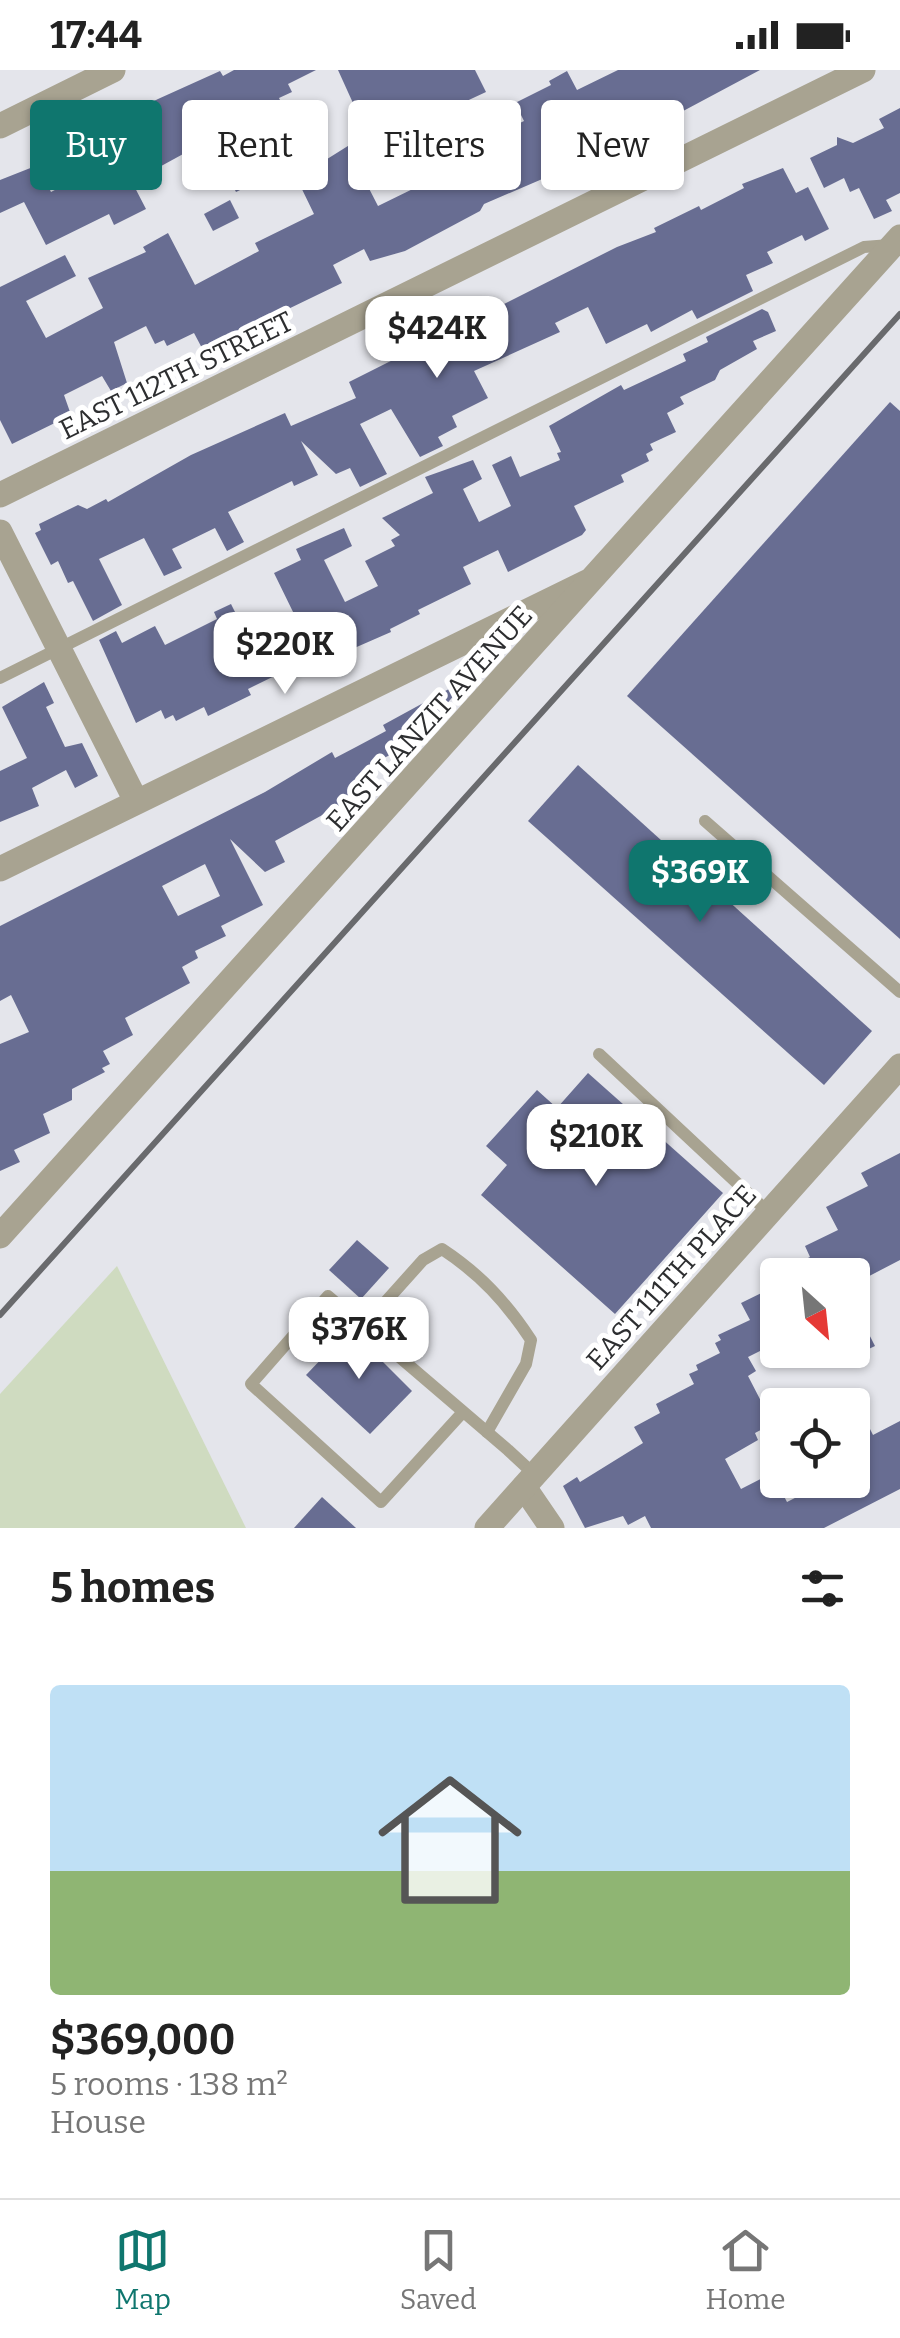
<!DOCTYPE html>
<html lang="en">
<head>
<meta charset="utf-8">
<style>
	:root { --surface:#fff; --page:#f2f2f2; --text:#222; --muted:#767676; --line:#e0e0e0; --accent:#0f766e }
	body { margin:0; font-family:Bitter,serif; background:var(--page); color:var(--text); height:100vh; display:flex; flex-direction:column; font-size:38px; white-space:nowrap }
	* { box-sizing:border-box; margin:0 }
	p { font-size:32px; color:var(--muted) }
	.icon { flex:none; width:55px; height:55px; fill:none; stroke:currentColor; stroke-width:2; stroke-linecap:round; stroke-linejoin:round }
	.map { position:relative; height:1458px; overflow:hidden }
	.sheet { display:flex; flex-direction:column; background:var(--surface); flex:1 }
	.sheet>* { flex:none }
	.guide { position:absolute; left:30px; top:30px; width:840px; height:90px; display:flex; gap:20px }
	.needle { width:65px; rotate:153deg }
	.tools { position:absolute; left:760px; top:1188px; display:grid; gap:20px }
	.tools a { display:grid; place-items:center; width:110px; height:110px; border-radius:10px; background:var(--surface); box-shadow:0 2px 8px #0004; font-size:50px }
	.price { position:absolute; translate:-50% -85px; padding:0 22px; border-radius:20px; background:#fff; color:#222; font-size:32px; line-height:65px; filter:drop-shadow(0 2px 5px #0008) }
	.price::after { content:''; position:absolute; left:50%; top:60px; width:30px; height:22px; margin-left:-15px; background:inherit; clip-path:polygon(0 0,100% 0,50% 100%) }
	.price.on { background:var(--accent); color:#fff }
	ul { padding:0; list-style:none }
	li { display:grid; align-content:center; gap:20px; height:530px; padding:0 50px }
	li+li { border-top:2px solid var(--line) }
	li span { display:grid; place-items:center; height:310px; border-radius:10px; color:#555 }
	li>.icon { margin-inline-start:auto }
	span .icon { width:180px; height:180px; fill:#fffc; stroke-width:1 }
	li b { font-size:42px }
	h2 { display:flex; justify-content:space-between; align-items:center; height:120px; padding:0 50px; font-size:42px }
	.chip { padding:0 35px; border-radius:10px; background:var(--surface); box-shadow:0 2px 8px #0004; font-size:35px; line-height:90px }
	.chip.on { background:var(--accent); color:#fff }
	.status { display:flex; justify-content:space-between; align-items:center; height:70px; padding:0 50px; background:var(--surface); direction:ltr }
	.status svg { height:28px; fill:currentColor }
	.dock { display:flex; justify-content:space-around; align-items:center; height:140px; border-top:2px solid var(--line); background:var(--surface); font-size:28px; color:var(--muted) }
	.dock a { display:grid; justify-items:center; gap:5px }
	.dock .on { color:var(--accent) }
	.map>svg:first-child { display:block }
</style>
</head>
<body>
<div class="status"><b>17:44</b><svg viewBox="0 0 49 12"><path d="M0 12V9h3v3zM5 12V6h3v6zM10 12V3h3v9zM15 12V0h3v12zM26 1h20v11H26zM47 4h2v5h-2z"/></svg></div>
<div class="map">
<svg width="900" height="1458" viewBox="0 0 900 1458">
	<rect width="100%" height="100%" fill="#e4e5eb"/>
	<!-- green -->
	<polygon fill="#cfdbc0" points="117,1196 246,1458 0,1458 0,1324"/>
	<!-- building -->
	<g fill="#686d92" fill-rule="evenodd">
		<polygon points="234,0 316,0 288,14 292,22 279,28 294,59 255,78 269,106 236,122 227,104 234,101 216,66 132,112 146,139 114,155 109,144 46,175 24,132 0,143 0,110 38,95 51,122 85,104 72,79 136,46 134,41 158,29 220,1 223,6"/>
		<polygon points="338,0 475,0 486,22 458,35 462,43 359,99 378,136 478,87 469,69 488,60 491,67 524,51 515,33 551,15 549,11 567,1 577,20 618,0 760,0 612,79 484,134 480,141 405,181 370,191 364,179 333,195 342,213 203,280 194,263 167,276 164,270 155,274 146,256 114,272 127,313 111,321 102,306 64,325 70,342 63,345 65,348 12,374 0,350 0,217 65,185 76,206 26,231 46,268 103,238 88,208 146,182 143,177 168,163 195,215 259,181 255,173 314,144 298,111 327,97 324,91 367,64"/>
		<polygon points="900,38 900,123 886,130 892,141 874,149 859,118 850,122 844,108 824,118 810,88 837,75 837,67 853,73 884,58 879,49"/>
		<polygon points="783,98 796,123 808,117 829,159 805,171 802,165 767,182 773,193 746,205 753,221 697,249 692,240 651,262 647,254 606,274 588,237 555,253 560,262 474,301 488,328 452,346 457,357 438,367 443,376 420,387 391,339 360,354 387,404 360,417 350,398 336,404 301,371 318,405 294,416 292,411 228,442 244,472 227,481 215,458 172,479 182,498 164,506 144,468 99,489 122,535 93,551 73,511 68,513 58,491 51,495 35,463 41,460 39,454 78,435 87,439 106,429 108,432 191,385 285,343 291,356 356,328 349,312 617,177 656,162 654,158 699,136 701,140 744,118 742,114"/>
		<polygon points="230,130 239,148 213,161 204,144"/>
		<polygon points="762,239 768,242 776,261 753,271 757,279 720,300 715,310 680,327 684,334 667,343 676,362 650,374 653,380 646,384 649,391 621,405 624,412 574,436 586,460 582,465 508,502 498,480 463,497 471,514 418,540 420,544 390,559 391,562 304,600 301,593 248,619 251,625 208,646 204,637 176,651 173,645 165,649 161,640 136,653 99,570 116,561 122,573 155,556 165,575 217,549 214,542 231,534 248,568 295,546 274,503 301,490 296,479 344,458 352,476 324,490 345,532 378,516 365,491 395,476 391,470 400,465 382,448 433,423 425,407 473,390 482,409 463,419 479,452 511,436 492,395 511,386 520,407 560,390 557,383 561,382 549,356 621,315 624,320 686,291 683,284 708,272 706,267"/>
		<polygon points="890,332 900,341 900,869 627,626"/>
		<path d="M 469,608 L 412,674 L 378,691 L 381,696 L 366,704 L 369,708 L 352,718 L 357,726 L 275,771 L 285,792 L 265,802 L 230,769 L 263,835 L 221,856 L 226,866 L 195,881 L 198,888 L 182,897 L 190,913 L 125,948 L 133,965 L 103,981 L 110,994 L 102,998 L 105,1002 L 72,1019 L 72,1030 L 43,1044 L 50,1063 L 14,1080 L 20,1092 L 0,1101 L 0,974 L 29,962 L 11,925 L 0,931 L 0,856 L 265,722 L 332,682 L 335,688 L 356,677 L 386,661 L 383,655 ZM 205,794 L 220,826 L 178,846 L 162,816 Z"/>
		<polygon points="44,612 54,633 46,637 65,677 82,673 98,706 75,718 66,700 32,718 39,736 0,752 0,701 27,688 2,637"/>
		<polygon points="578,695 872,961 824,1015 528,751"/>
		<polygon points="588,1003 723,1123 615,1244 481,1125 507,1095 486,1076 537,1020 557,1038"/>
		<polygon points="900,1083 900,1190 852,1215 852,1205 773,1205 810,1187 805,1176 838,1160 826,1137 868,1116 861,1103"/>
		<polygon points="357,1170 389,1198 361,1229 329,1200"/>
		<polygon points="778,1215 778,1272 748,1287 756,1301 748,1306 763,1335 778,1328 778,1351 755,1363 758,1370 725,1389 741,1419 772,1403 787,1432 830,1410 852,1410 852,1402 866,1395 852,1369 852,1323 873,1365 900,1351 900,1419 824,1458 651,1458 645,1446 628,1455 623,1446 585,1458 563,1416 577,1407 580,1412 643,1373 634,1357 660,1343 656,1334 694,1314 689,1304 698,1300 696,1295 720,1283 715,1273 721,1270 718,1265 750,1250 741,1233"/>
		<polygon points="852,1231 875,1276 852,1287"/>
		<polygon points="350,1259 412,1321 370,1364 306,1305"/>
		<polygon points="322,1427 356,1458 294,1458"/>
	</g>
	<g fill="none" stroke-linecap="round" stroke-linejoin="round">
		<!-- lane -->
		<g stroke="#a8a391" stroke-width="12">
			<polyline points="0,608 864,177 890,175"/>
			<polyline points="705,751 900,922"/>
			<polyline points="599,984 769,1143"/>
			<path d="M 363,1257 L 423,1190 L 442,1179 C 480,1204 506,1232 531,1270 L 526,1294 L 487,1362"/>
			<polyline points="463,1342 381,1432 251,1314 328,1226 508,1380 535,1405"/>
		</g>
		<!-- street -->
		<g stroke="#a8a391" stroke-width="25">
			<polyline points="0,56 113,0"/>
			<polyline points="0,425 863,0"/>
			<polyline points="0,462 136,731"/>
			<polyline points="0,799 587,512"/>
			<polyline points="0,1166 900,167"/>
			<polyline points="524,1417 552,1458"/>
			<polyline points="487,1458 900,996"/>
		</g>
		<!-- rail -->
		<polyline stroke="#696a6d" stroke-width="6" points="0,1245 900,244"/>
	</g>
	<g text-anchor="middle" stroke-width="10" stroke-linejoin="round" paint-order="stroke">
		<!-- street labels -->
		<g font-size="28" fill="#2d2e30" stroke="#fff">
			<text transform="translate(176 305) rotate(-26)" y="10">EAST 112TH STREET</text>
			<text transform="translate(429 648) rotate(-48)" y="10">EAST LANZIT AVENUE</text>
			<text transform="translate(671 1207) rotate(-48)" y="10">EAST 111TH PLACE</text>
		</g>
	</g>
</svg>
<div class="tools">
<a><svg class="needle" viewBox="-14 -14 28 28"><path d="M0-13l5 13h-10z" fill="#e53935"/><path d="M0 13l5-13h-10z" fill="#767676"/></svg></a>
<a><svg class="icon" aria-label="locate" viewBox="0 0 24 24"><circle cx="12" cy="12" r="6"/><path d="M12 2v4M12 18v4M2 12h4M18 12h4"/></svg></a>
</div>
<b class="price" style="left:437px;top:311px">$424K</b>
<b class="price" style="left:285px;top:627px">$220K</b>
<b class="price on" style="left:700px;top:855px">$369K</b>
<b class="price" style="left:596px;top:1119px">$210K</b>
<b class="price" style="left:359px;top:1312px">$376K</b>
<div class="guide">
<a class="chip on">Buy</a>
<a class="chip">Rent</a>
<a class="chip">Filters</a>
<a class="chip">New</a>
</div>
</div>
<section class="sheet">
<h2>5 homes<svg class="icon" aria-label="filters" viewBox="0 0 24 24"><path d="M4 7h16M4 17h16"/><circle cx="9" cy="7" r="2"/><circle cx="15" cy="17" r="2"/></svg></h2>
<ul>
<li><span style="background:linear-gradient(#bfe0f5 60%,#8fb573 0)"><svg class="icon" aria-label="home" viewBox="0 0 24 24"><path d="M3 11l9-7 9 7M6 9v11h12V9"/></svg></span><div><b>$369,000</b><p>5 rooms · 138 m²</p><p>House</p></div></li>
</ul>
</section>
<nav class="dock">
<a class="on"><svg class="icon" aria-label="map" viewBox="0 0 24 24"><path d="M3 6l6-2 6 2 6-2v14l-6 2-6-2-6 2zM9 4v14M15 6v14"/></svg>Map</a>
<a><svg class="icon" aria-label="saved" viewBox="0 0 24 24"><path d="M7 4h10v16l-5-4-5 4z"/></svg>Saved</a>
<a><svg class="icon" aria-label="home" viewBox="0 0 24 24"><path d="M3 11l9-7 9 7M6 9v11h12V9"/></svg>Home</a>
</nav>
</body>
</html>
